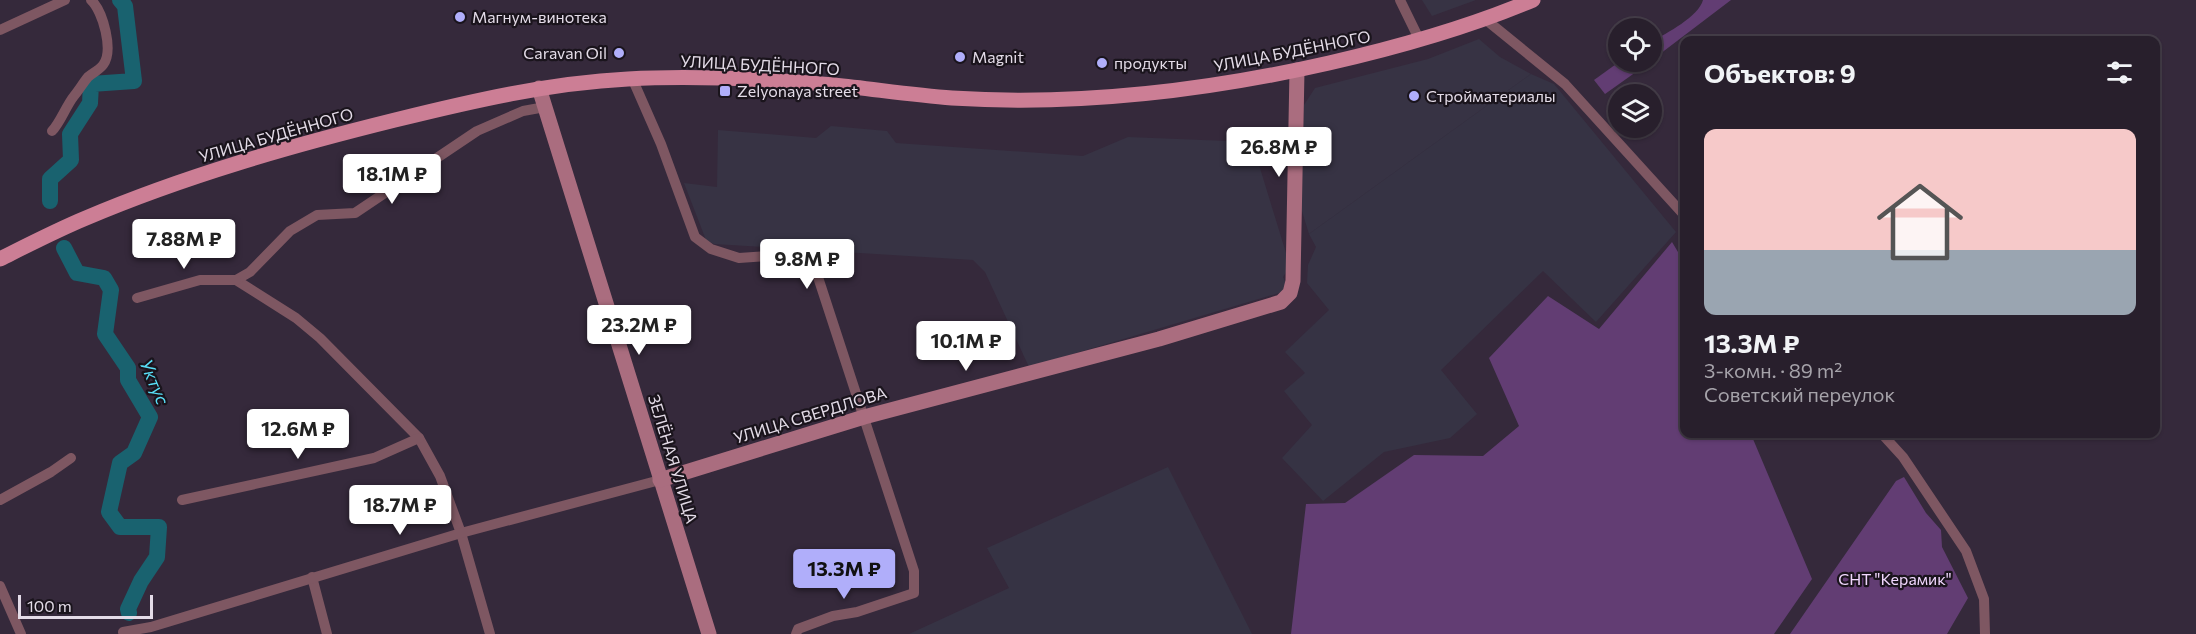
<!DOCTYPE html>
<html lang="ru">
<head>
<meta charset="utf-8">
<style>
	:root { --surface:#281f2c; --page:#302734; --text:#f1f3f6; --muted:#a5a2a9; --line:#443d48; --accent:#b0aefa }
	body { margin:0; font-family:Commissioner,sans-serif; background:var(--page); color:var(--text); height:100vh; display:flex; flex-direction:column; font-size:22px; white-space:nowrap }
	* { box-sizing:border-box; margin:0 }
	p { font-size:20px; color:var(--muted) }
	.icon { flex:none; width:33px; height:33px; fill:none; stroke:currentColor; stroke-width:2; stroke-linecap:round; stroke-linejoin:round }
	.map { position:relative; flex:1; overflow:hidden }
	.side { position:absolute; left:1680px; top:36px; width:480px; height:402px; display:flex; flex-direction:column; background:var(--surface); border-radius:12px; box-shadow:0 2px 4px #0004,0 0 0 2px var(--line) }
	.side>* { flex:none }
	.tools { position:absolute; left:1608px; top:18px; display:grid; gap:12px }
	.tools a { display:grid; place-items:center; width:54px; height:54px; border-radius:50%; background:var(--surface); box-shadow:0 2px 4px #0004,0 0 0 2px var(--line); font-size:30px }
	.scale { position:absolute; left:18px; bottom:15px; width:135px; box-sizing:border-box; padding-left:6px; border:3px solid #e4dce8; border-top:0; font-size:16px; line-height:21px; white-space:nowrap; color:#e4dce8; -webkit-text-stroke:4px #1a141c; paint-order:stroke }
	.price { position:absolute; translate:-50% -51px; padding:0 14px; border-radius:6px; background:#fff; color:#222; font-size:20px; line-height:39px; filter:drop-shadow(0 2px 3px #0008) }
	.price::after { content:''; position:absolute; left:50%; top:36px; width:18px; height:14px; margin-left:-9px; background:inherit; clip-path:polygon(0 0,100% 0,50% 100%) }
	.price.active { background:var(--accent); color:#111 }
	ul { padding:0; list-style:none }
	li { display:grid; align-content:center; gap:12px; height:318px; padding:0 24px }
	li span { display:grid; place-items:center; height:186px; border-radius:12px; color:#555 }
	li>.icon { margin-inline-start:auto }
	span .icon { width:108px; height:108px; fill:#fffc; stroke-width:1 }
	li b { font-size:26px }
	h2 { display:flex; justify-content:space-between; align-items:center; height:72px; padding:0 24px; font-size:26px }
	.map>svg:first-child { display:block }
</style>
</head>
<body>
<div class="map">
<svg width="2196" height="634" viewBox="0 0 2196 634">
	<rect width="100%" height="100%" fill="#35293b"/>
	<!-- commercial -->
	<g fill="#373344">
		<polygon points="1422,0 1476,0 1432,16"/>
		<polygon points="1479,39 1500,57 1531,74 1309,234 1301,208 1304,105 1315,88 1428,59"/>
		<polygon points="831,126 887,131 896,143 1083,156 1128,137 1252,142 1290,266 1283,277 1289,290 1029,367 985,272 973,260 714,244 706,240 684,183 717,187 718,130 816,138"/>
	</g>
	<!-- industrial -->
	<g fill="#363344">
		<polygon points="1531,74 1554,84 1676,232 1596,322 1543,271 1441,370 1477,414 1450,438 1384,452 1323,501 1282,458 1312,425 1284,391 1305,373 1285,352 1329,310 1307,283 1308,265 1316,247 1309,234"/>
		<polygon points="1168,467 1252,634 909,634 1009,588 987,548"/>
	</g>
	<!-- green -->
	<g fill="#623d73">
		<path d="M 1703,0 L 1731,0 L 1652,60 L 1652,41 C 1666,34 1699,16 1703,0 Z"/>
		<polygon points="1619,62 1650,62 1605,94 1594,80"/>
		<polygon points="1672,242 1684,262 1684,434 1761,434 1753,439 1812,579 1774,634 1291,634 1306,504 1345,503 1414,455 1483,456 1519,426 1489,358 1548,296 1599,329"/>
		<polygon points="1904,477 1926,513 1941,530 1942,547 1968,598 1947,634 1790,634 1896,481"/>
	</g>
	<g fill="none" stroke-linecap="round" stroke-linejoin="round">
		<!-- river -->
		<g stroke="#19626f" stroke-width="16">
			<polyline points="50,201 50,179 71,160 70,134 90,103 91,84 134,81 125,6 120,0"/>
			<polyline points="64,248 77,273 104,278 111,290 105,334 128,368 128,380 150,417 134,453 120,463 109,512 120,527 159,527 157,557 141,581 128,609 129,613"/>
		</g>
		<!-- street -->
		<g stroke="#7e5762" stroke-width="10">
			<polyline points="1400,0 1420,41"/>
			<polyline points="1485,19 1565,84 1684,215"/>
			<polyline points="0,30 65,0"/>
			<polyline points="632,78 661,144 695,237 711,249 739,258 795,254 815,268 914,571 914,593 857,612 833,616 798,629 796,634"/>
			<path d="M 52,131 C 60,123 66,106 74,96 C 79,90 83,83 88,77 C 93,73 99,70 103,65 C 114,51 103,11 91,0"/>
			<polyline points="236,280 296,318 320,338 419,438 440,476 461,533 490,634"/>
			<polyline points="236,280 250,272 290,231 317,215 355,213 477,131 523,111 545,107"/>
			<polyline points="137,298 200,280 236,280"/>
			<polyline points="1882,434 1903,457 1966,551 1984,599 1985,634"/>
			<polyline points="0,500 51,472 71,458"/>
			<polyline points="182,500 374,458 419,438"/>
			<polyline points="312,577 327,634"/>
			<polyline points="0,586 21,634"/>
			<polyline points="123,632 151,627 461,533 660,480"/>
		</g>
		<!-- secondary -->
		<g stroke="#aa6d7f" stroke-width="15">
			<polyline points="539,88 709,634"/>
			<polyline points="660,480 864,417 1159,339 1281,302 1290,293 1293,281 1297,70"/>
		</g>
		<!-- primary -->
		<path stroke="#cc7e95" stroke-width="15" d="M 0,259 C 28,245 57,230 86,218 C 185,176 290,146 395,120 C 472,101 549,83 628,79 C 696,75 766,79 834,85 C 873,89 913,95 952,98 C 1078,106 1206,91 1329,63 C 1399,47 1467,28 1533,0"/>
	</g>
	<!-- markers -->
	<g fill="#b0aefa" stroke="#1a141c" stroke-width="2">
		<circle cx="460" cy="17" r="6"/>
		<circle cx="619" cy="53" r="6"/>
		<circle cx="960" cy="57" r="6"/>
		<circle cx="1102" cy="63" r="6"/>
		<rect x="719" y="85" width="12" height="12" rx="3"/>
		<circle cx="1414" cy="96" r="6"/>
	</g>
	<g text-anchor="middle" stroke-width="4.5" stroke-linejoin="round" paint-order="stroke">
		<!-- poi labels -->
		<g font-size="16" fill="#e4dce8" stroke="#1a141c" text-anchor="start">
			<text x="472" y="23">Магнум-винотека</text>
			<text x="607" y="59" text-anchor="end">Caravan Oil</text>
			<text x="972" y="63">Magnit</text>
			<text x="1114" y="69">продукты</text>
			<text x="737" y="97">Zelyonaya street</text>
			<text x="1426" y="102">Стройматериалы</text>
		</g>
		<!-- street labels -->
		<g font-size="16" fill="#e4dce8" stroke="#1a141c">
			<text transform="translate(1292 51) rotate(-11)" y="6">УЛИЦА БУДЁННОГО</text>
			<text transform="translate(760 65) rotate(3)" y="6">УЛИЦА БУДЁННОГО</text>
			<text transform="translate(276 135) rotate(-16)" y="6">УЛИЦА БУДЁННОГО</text>
			<text transform="translate(810 415) rotate(-17)" y="6">УЛИЦА СВЕРДЛОВА</text>
			<text transform="translate(673 459) rotate(73)" y="6">ЗЕЛЁНАЯ УЛИЦА</text>
		</g>
		<!-- park labels -->
		<g font-size="16" fill="#f1d7fe" stroke="#1a141c">
			<text x="1895" y="585">СНТ "Керамик"</text>
		</g>
		<!-- water labels -->
		<g font-size="18" font-style="italic" fill="#59def7" stroke="#1a141c">
			<text transform="translate(154 382) rotate(67)" y="6">Уктус</text>
		</g>
	</g>
</svg>
<div class="tools">
<a><svg class="icon" aria-label="locate" viewBox="0 0 24 24"><circle cx="12" cy="12" r="6"/><path d="M12 2v4M12 18v4M2 12h4M18 12h4"/></svg></a>
<a><svg class="icon" aria-label="layers" viewBox="0 0 24 24"><path d="M12 4l9 5-9 5-9-5zM3 14l9 5 9-5"/></svg></a>
</div>
<div class="scale">100 m</div>
<b class="price" style="left:1279px;top:178px">26.8M ₽</b>
<b class="price" style="left:392px;top:205px">18.1M ₽</b>
<b class="price" style="left:184px;top:270px">7.88M ₽</b>
<b class="price" style="left:807px;top:290px">9.8M ₽</b>
<b class="price" style="left:639px;top:356px">23.2M ₽</b>
<b class="price" style="left:966px;top:372px">10.1M ₽</b>
<b class="price" style="left:298px;top:460px">12.6M ₽</b>
<b class="price" style="left:400px;top:536px">18.7M ₽</b>
<b class="price active" style="left:844px;top:600px">13.3M ₽</b>
<section class="side">
<h2>Объектов: 9<svg class="icon" aria-label="filters" viewBox="0 0 24 24"><path d="M4 7h16M4 17h16"/><circle cx="9" cy="7" r="2"/><circle cx="15" cy="17" r="2"/></svg></h2>
<ul>
<li><span style="background:linear-gradient(#f6c9c9 65%,#9aa5b1 0)"><svg class="icon" aria-label="home" viewBox="0 0 24 24"><path d="M3 11l9-7 9 7M6 9v11h12V9"/></svg></span><div><b>13.3M ₽</b><p>3-комн. · 89 m²</p><p>Советский переулок</p></div></li>
</ul>
</section>
</div>
</body>
</html>
